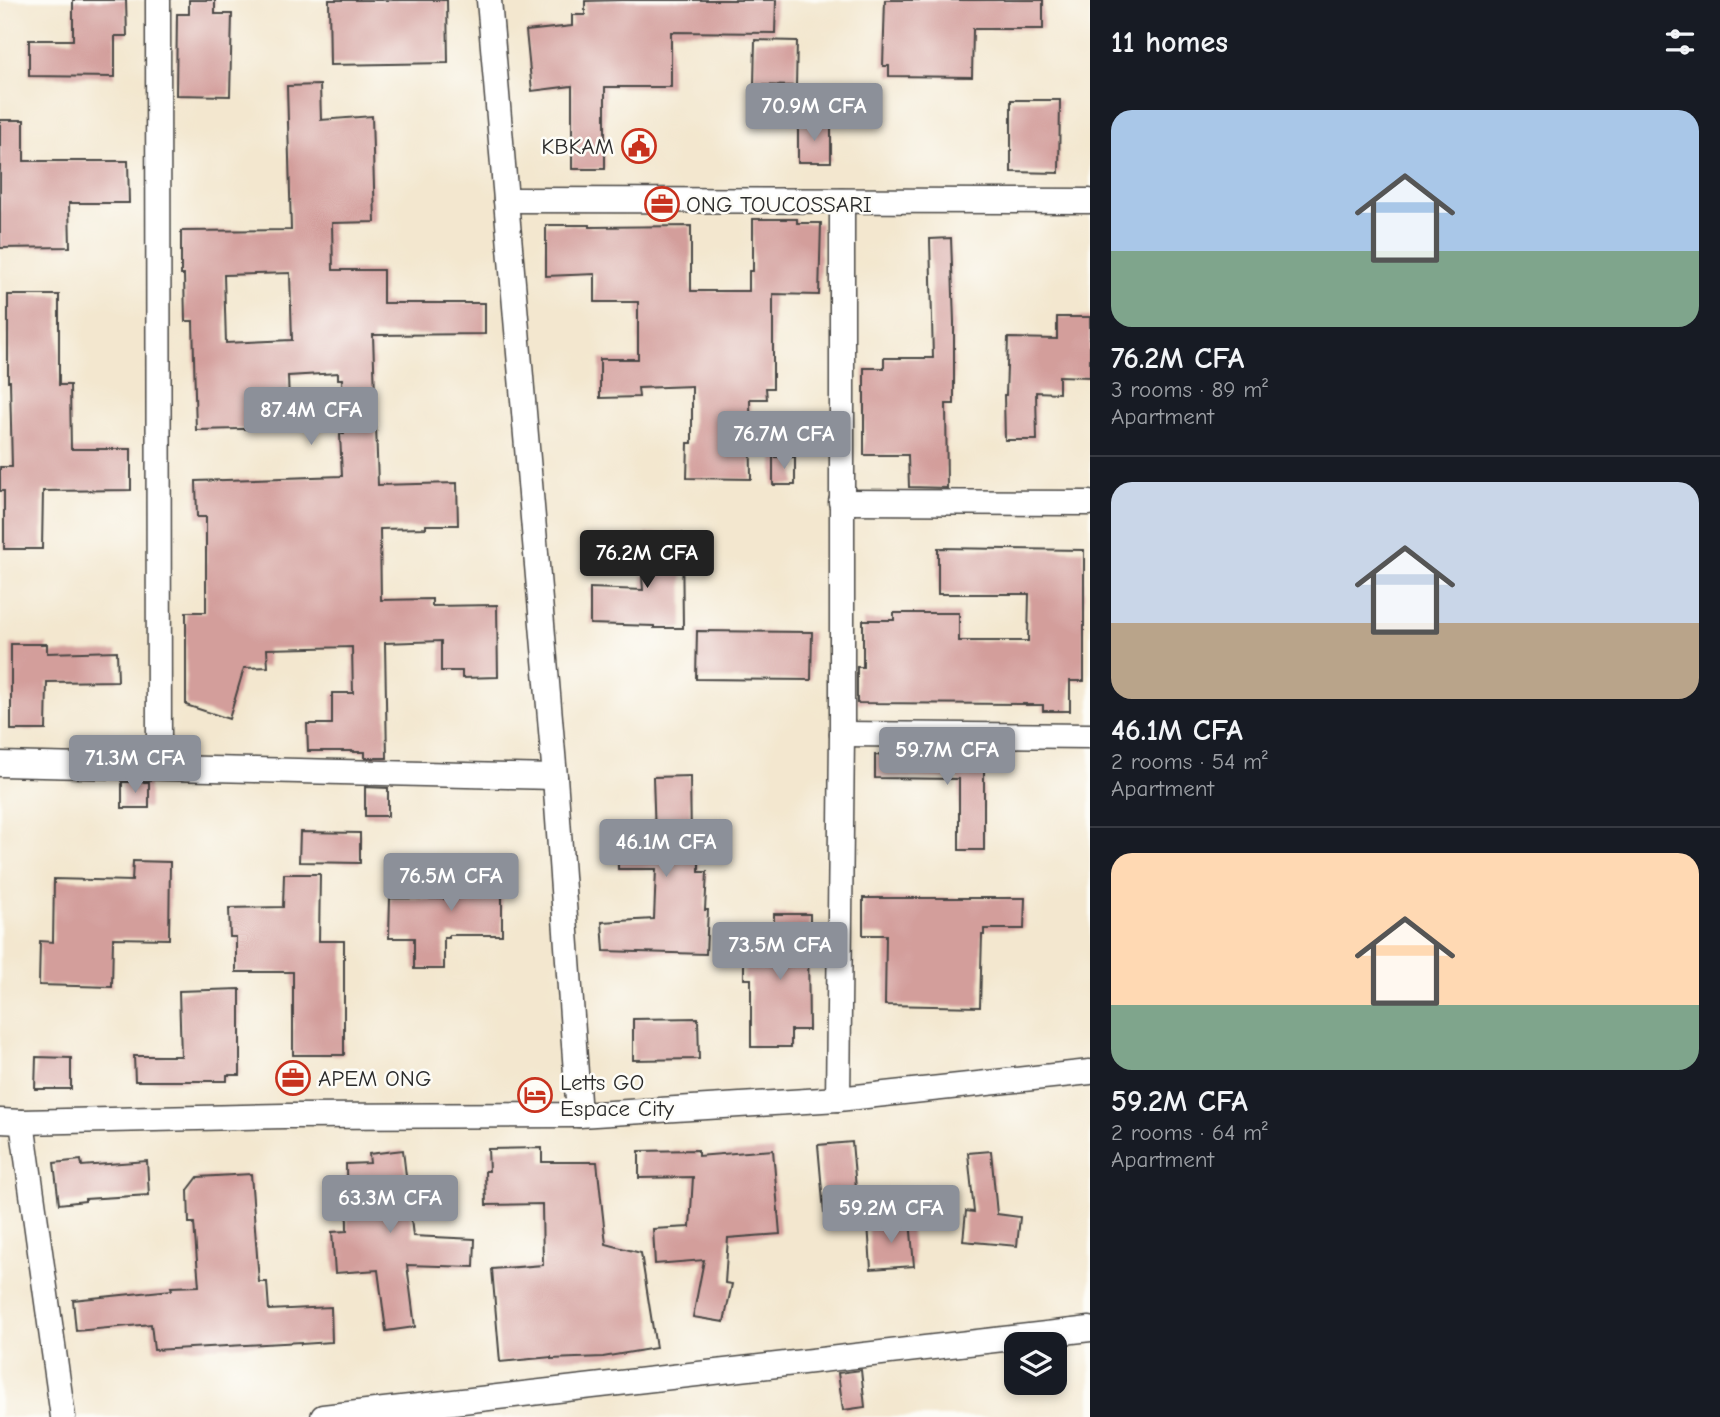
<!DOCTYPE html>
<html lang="en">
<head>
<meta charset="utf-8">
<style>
	:root { --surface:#171b24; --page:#20242c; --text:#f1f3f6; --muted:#9ea1a6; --line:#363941; --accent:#8c9099 }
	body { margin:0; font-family:"Comic Neue",sans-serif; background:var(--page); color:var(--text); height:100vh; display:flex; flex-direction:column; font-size:26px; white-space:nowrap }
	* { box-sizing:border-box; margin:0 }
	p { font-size:23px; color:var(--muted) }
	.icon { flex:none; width:38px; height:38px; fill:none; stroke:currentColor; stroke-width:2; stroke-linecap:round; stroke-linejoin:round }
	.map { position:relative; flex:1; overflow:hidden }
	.side { display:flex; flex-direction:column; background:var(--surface); width:630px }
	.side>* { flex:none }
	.tools { position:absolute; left:1004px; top:1332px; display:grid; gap:14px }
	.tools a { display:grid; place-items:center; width:63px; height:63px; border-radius:14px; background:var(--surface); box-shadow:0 4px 10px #0003; font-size:35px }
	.price { position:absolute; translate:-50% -60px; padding:0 16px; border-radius:7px; background:var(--accent); color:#fff; font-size:23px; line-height:46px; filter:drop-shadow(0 2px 4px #0008) }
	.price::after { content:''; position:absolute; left:50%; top:42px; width:21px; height:16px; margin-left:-10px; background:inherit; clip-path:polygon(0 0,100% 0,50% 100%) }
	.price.on { background:#222; color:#fff }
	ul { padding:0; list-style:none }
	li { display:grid; align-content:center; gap:14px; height:371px; padding:0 21px }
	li+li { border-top:2px solid var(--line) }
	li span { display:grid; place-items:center; height:217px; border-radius:21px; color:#555 }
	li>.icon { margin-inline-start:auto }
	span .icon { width:126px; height:126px; fill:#fffc; stroke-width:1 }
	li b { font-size:30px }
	h2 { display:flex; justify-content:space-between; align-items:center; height:84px; padding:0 21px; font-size:30px }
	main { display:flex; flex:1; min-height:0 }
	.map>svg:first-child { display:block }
</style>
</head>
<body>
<main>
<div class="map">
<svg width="1090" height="1417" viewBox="0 0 1090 1417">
	<rect width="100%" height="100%" fill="#fdfcf7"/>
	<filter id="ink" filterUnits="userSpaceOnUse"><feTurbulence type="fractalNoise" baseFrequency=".0143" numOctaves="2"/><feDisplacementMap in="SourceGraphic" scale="14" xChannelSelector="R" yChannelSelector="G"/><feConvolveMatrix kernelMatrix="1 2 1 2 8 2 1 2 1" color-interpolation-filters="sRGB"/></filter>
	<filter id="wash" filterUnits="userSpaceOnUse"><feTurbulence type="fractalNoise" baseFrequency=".00686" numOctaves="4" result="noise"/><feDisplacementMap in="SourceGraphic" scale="28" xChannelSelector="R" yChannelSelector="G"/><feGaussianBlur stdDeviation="1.57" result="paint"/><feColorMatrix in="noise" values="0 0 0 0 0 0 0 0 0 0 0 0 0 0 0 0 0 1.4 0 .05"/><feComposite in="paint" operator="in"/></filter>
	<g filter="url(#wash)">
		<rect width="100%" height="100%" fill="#f3e7cf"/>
		<g id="blocks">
			<!-- building -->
			<g fill="#d39e9b" fill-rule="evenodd">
				<polygon points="73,0 126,0 127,36 115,36 115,77 29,76 29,40 73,40"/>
				<polygon points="189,0 215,0 215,14 232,14 230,96 176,95 177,14 189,14"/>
				<polygon points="329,0 447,0 448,63 330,65"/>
				<polygon points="622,0 776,0 775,33 671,32 671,87 605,87 605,169 572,169 572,86 532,91 526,31 572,26 572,15 585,15 585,1"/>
				<polygon points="885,0 1043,0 1043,29 973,29 972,77 889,76 889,66 883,66"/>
				<polygon points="755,40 797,41 796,86 754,85"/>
				<path d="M 320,85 L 321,120 L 372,116 L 375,222 L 332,223 L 333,270 L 383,270 L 383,303 L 485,303 L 485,334 L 373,335 L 378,485 L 457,483 L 458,525 L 426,525 L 426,528 L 380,529 L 381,600 L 432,599 L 432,606 L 497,605 L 498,677 L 462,678 L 462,671 L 441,671 L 441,641 L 385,643 L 387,758 L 365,758 L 365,752 L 354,752 L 354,751 L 308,751 L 307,724 L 332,724 L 332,693 L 353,693 L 352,647 L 267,649 L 268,667 L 244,668 L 229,719 L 186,705 L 186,612 L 206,612 L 206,517 L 197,517 L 196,481 L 342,476 L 340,434 L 344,434 L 342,379 L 338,379 L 338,373 L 288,376 L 290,428 L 196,430 L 193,321 L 185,321 L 184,275 L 181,275 L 181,231 L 291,230 L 287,86 ZM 290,273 L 292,340 L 226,343 L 224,275 Z"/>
				<polygon points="1011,100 1060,100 1059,173 1011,172"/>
				<polygon points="0,120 24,120 24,161 128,161 129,203 69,203 70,247 0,248"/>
				<rect x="798" y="124" width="33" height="38"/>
				<polygon points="753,219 797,219 797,223 821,223 819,295 773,294 773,388 766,388 767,399 750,399 751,479 687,478 688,443 692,443 692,386 638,388 639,397 600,398 600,359 638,359 638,302 595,302 595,274 546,276 546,225 590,225 590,227 691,226 691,291 749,291 749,271 753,271"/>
				<polygon points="951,238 954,322 954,404 946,404 947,488 909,487 908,455 864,455 864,368 884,368 884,358 933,358 930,239"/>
				<polygon points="8,295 59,295 59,385 70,385 71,449 131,449 131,490 43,491 42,549 4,549 4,491 0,491 0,467 12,467 10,381 8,381"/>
				<polygon points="1057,317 1090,317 1090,377 1059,376 1059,393 1036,392 1037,440 1005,440 1004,395 1006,395 1008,338 1057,339"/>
				<rect x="773" y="457" width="22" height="28"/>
				<polygon points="682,533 683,628 654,628 654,626 590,624 590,588 643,590 642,575 647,575 646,534"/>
				<polygon points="938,548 1084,550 1084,681 1070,681 1070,711 1043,711 1043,705 1026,705 1026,704 857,703 857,667 863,667 863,620 894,620 894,613 959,613 959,641 1028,641 1029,594 938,594"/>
				<polygon points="697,631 812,632 811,680 696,679"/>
				<polygon points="11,644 47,644 47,653 117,651 118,681 47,682 46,730 11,730"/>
				<polygon points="875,755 984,756 984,850 959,850 959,779 875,778"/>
				<polygon points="690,776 691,836 699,836 699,872 707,872 705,910 708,910 706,954 604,951 602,922 654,919 656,869 618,869 618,836 655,836 653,777"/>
				<rect x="122" y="782" width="27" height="26"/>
				<polygon points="365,787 388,788 388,816 365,816"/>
				<polygon points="300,832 360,833 360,863 299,862"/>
				<polygon points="457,859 502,859 502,935 449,935 449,938 444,938 444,969 414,969 414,938 389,938 390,898 457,899"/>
				<polygon points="133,861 170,862 169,939 113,938 112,987 39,985 40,941 53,942 54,879 132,881"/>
				<polygon points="284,874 320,874 319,941 344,941 344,1055 293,1055 293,972 236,972 236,937 230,937 229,908 283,907"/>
				<polygon points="863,898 1025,898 1024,929 984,929 984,935 982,935 980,1007 885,1005 886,935 863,935"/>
				<polygon points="774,914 810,914 810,945 808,945 809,1030 791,1030 791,1047 751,1047 751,979 744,979 744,943 774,943"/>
				<polygon points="240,989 240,1075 227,1075 227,1081 135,1081 134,1056 181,1056 179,991"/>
				<polygon points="698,1018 699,1059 633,1060 633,1019"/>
				<polygon points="36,1057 71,1058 71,1089 35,1089"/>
				<polygon points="852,1142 858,1211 824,1213 818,1145"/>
				<polygon points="542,1148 542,1162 597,1162 606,1244 641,1253 656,1348 603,1357 551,1359 551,1357 500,1362 492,1269 543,1265 542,1204 486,1205 485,1171 489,1171 488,1149"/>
				<polygon points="403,1150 413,1236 475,1239 474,1267 407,1265 415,1327 386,1331 378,1270 335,1273 332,1232 347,1231 346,1164 370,1163 369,1154"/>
				<polygon points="698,1150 698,1156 773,1150 780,1234 728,1238 725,1283 732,1284 724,1322 693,1317 704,1260 655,1264 653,1229 690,1227 693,1177 639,1178 639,1151"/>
				<polygon points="991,1151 997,1214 1020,1217 1017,1246 963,1241 966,1211 974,1212 968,1153"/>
				<polygon points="81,1160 82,1166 147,1161 149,1195 85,1199 85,1201 59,1204 54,1163"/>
				<polygon points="251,1174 259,1282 267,1282 269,1310 331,1307 332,1342 301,1344 301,1342 154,1350 151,1324 76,1331 73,1300 172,1290 171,1287 199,1286 194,1223 189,1223 188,1190 198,1177"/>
				<polygon points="910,1220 914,1266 871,1269 868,1223"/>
				<polygon points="861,1370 865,1407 843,1410 838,1373"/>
			</g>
		</g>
	</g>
	<g filter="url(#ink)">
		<use href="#blocks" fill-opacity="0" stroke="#494744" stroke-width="2"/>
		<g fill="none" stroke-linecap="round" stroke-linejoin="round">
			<!-- street casing -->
			<g stroke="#494744" stroke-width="27">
				<g id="street">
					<polyline points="158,0 159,767"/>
					<polyline points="489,0 555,777 579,1115"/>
					<polyline points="506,200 1090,201"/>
					<polyline points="841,502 1090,503"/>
					<polyline points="842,734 1090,736"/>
					<polyline points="0,764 555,777"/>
					<polyline points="838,1099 842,734 842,201"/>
					<polyline points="0,1121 22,1122 284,1116 579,1115 838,1099 1090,1072"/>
					<polyline points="22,1122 63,1417"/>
					<polyline points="323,1417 1090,1329"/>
				</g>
			</g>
			<!-- street -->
			<use href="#street" stroke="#fff" stroke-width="24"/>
		</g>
	</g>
	<!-- icons -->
	<defs>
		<g id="civic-ring" transform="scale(1.75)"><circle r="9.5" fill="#fdfcf7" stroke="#c8321e" stroke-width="1.5"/><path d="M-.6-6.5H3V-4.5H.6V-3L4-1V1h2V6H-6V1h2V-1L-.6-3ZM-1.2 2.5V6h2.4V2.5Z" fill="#c8321e"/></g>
		<g id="office-ring" transform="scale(1.75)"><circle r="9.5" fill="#fdfcf7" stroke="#c8321e" stroke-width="1.5"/><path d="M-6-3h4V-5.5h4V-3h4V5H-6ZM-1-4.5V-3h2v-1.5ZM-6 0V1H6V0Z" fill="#c8321e"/></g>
		<g id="hotel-ring" transform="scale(1.75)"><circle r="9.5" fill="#fdfcf7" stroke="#c8321e" stroke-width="1.5"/><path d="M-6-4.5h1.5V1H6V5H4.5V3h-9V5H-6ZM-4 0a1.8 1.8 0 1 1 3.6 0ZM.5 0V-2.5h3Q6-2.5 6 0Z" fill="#c8321e"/></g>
	</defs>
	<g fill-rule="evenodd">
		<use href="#civic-ring" x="639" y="146"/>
		<use href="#office-ring" x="662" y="204"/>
		<use href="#office-ring" x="293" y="1078"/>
		<use href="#hotel-ring" x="535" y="1095"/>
	</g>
	<g text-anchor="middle" stroke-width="5" stroke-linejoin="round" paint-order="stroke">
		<!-- poi labels -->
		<g font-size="23" fill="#2b2b2b" stroke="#fdfcf7" text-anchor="start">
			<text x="614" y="154" text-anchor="end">KBKAM</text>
			<text x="686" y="212">ONG TOUCOSSARI</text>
			<text x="318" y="1086">APEM ONG</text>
			<text x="560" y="1090">Letts GO<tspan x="560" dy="26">Espace City</tspan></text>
		</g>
	</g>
</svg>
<div class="tools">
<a><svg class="icon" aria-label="layers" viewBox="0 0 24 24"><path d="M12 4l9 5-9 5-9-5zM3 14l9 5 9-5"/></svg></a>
</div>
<b class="price" style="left:814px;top:143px">70.9M CFA</b>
<b class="price" style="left:311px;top:447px">87.4M CFA</b>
<b class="price" style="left:784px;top:471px">76.7M CFA</b>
<b class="price on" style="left:647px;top:590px">76.2M CFA</b>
<b class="price" style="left:947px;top:787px">59.7M CFA</b>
<b class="price" style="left:135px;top:795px">71.3M CFA</b>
<b class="price" style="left:666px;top:879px">46.1M CFA</b>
<b class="price" style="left:451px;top:913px">76.5M CFA</b>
<b class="price" style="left:780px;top:982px">73.5M CFA</b>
<b class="price" style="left:390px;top:1235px">63.3M CFA</b>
<b class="price" style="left:891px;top:1245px">59.2M CFA</b>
</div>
<section class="side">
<h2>11 homes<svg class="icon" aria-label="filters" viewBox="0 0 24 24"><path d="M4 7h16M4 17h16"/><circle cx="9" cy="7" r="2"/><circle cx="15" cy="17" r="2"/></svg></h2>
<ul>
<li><span style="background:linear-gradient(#a9c7e8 65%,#7fa58c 0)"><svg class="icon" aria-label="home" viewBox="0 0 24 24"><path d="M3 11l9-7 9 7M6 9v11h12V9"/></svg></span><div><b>76.2M CFA</b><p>3 rooms · 89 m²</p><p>Apartment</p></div></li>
<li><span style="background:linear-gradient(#c9d6e8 65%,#b9a48a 0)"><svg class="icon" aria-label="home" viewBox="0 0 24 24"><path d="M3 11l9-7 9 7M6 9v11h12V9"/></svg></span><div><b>46.1M CFA</b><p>2 rooms · 54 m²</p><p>Apartment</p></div></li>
<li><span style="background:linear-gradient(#ffd9b3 70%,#7fa58c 0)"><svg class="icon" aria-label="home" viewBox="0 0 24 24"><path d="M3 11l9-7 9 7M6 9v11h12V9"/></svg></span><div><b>59.2M CFA</b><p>2 rooms · 64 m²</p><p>Apartment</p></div></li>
</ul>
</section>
</main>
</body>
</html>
